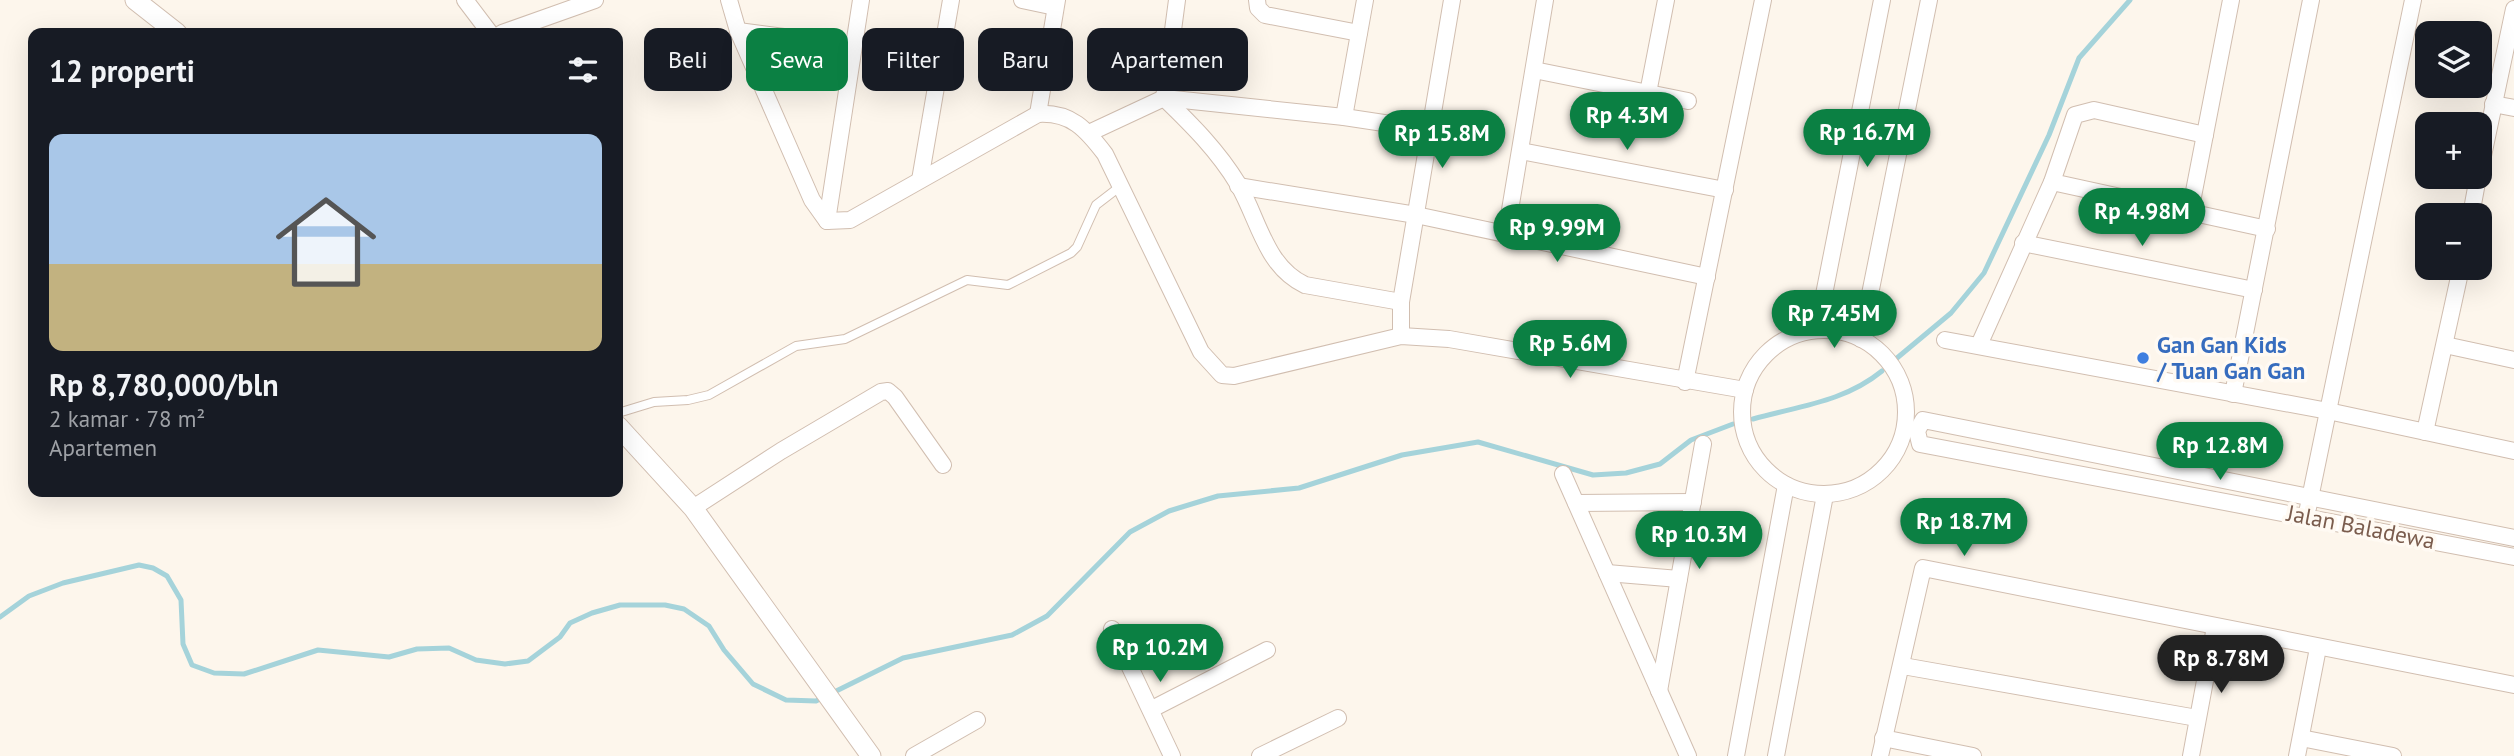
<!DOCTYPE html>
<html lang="id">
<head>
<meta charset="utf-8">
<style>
	:root { --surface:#171b24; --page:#20242c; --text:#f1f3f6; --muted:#9ea1a6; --line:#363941; --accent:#0b8043 }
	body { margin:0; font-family:"PT Sans",sans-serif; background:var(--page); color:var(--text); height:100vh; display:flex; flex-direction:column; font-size:26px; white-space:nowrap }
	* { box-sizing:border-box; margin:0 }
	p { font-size:23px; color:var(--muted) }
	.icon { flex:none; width:38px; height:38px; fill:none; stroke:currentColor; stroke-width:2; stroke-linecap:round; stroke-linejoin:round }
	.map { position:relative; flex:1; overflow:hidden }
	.panel { position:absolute; left:28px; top:28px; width:595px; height:469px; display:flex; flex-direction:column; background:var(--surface); border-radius:14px; box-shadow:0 7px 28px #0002 }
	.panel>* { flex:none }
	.hud { position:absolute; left:644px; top:28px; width:665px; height:63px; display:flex; gap:14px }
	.controls { position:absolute; left:2415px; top:21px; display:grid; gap:14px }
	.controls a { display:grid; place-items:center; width:77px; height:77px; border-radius:14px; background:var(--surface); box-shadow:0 7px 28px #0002; font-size:35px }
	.price { position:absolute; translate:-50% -60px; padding:0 16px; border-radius:24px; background:var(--accent); color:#fff; font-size:23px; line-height:46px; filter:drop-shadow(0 2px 4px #0008) }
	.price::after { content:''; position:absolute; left:50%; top:42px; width:21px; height:16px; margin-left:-10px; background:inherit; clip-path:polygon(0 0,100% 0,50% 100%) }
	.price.selected { background:#222; color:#fff }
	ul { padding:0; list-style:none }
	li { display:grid; align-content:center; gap:14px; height:371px; padding:0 21px }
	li+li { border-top:2px solid var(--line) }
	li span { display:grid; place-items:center; height:217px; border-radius:14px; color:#555 }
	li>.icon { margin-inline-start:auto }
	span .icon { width:126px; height:126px; fill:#fffc; stroke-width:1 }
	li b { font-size:30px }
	h2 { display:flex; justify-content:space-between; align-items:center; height:84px; padding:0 21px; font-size:30px }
	.pill { padding:0 24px; border-radius:14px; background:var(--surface); box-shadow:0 7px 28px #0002; font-size:24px; line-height:63px }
	.pill.selected { background:var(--accent); color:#fff }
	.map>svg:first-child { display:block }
</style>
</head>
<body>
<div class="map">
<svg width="2514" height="756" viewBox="0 0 2514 756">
	<rect width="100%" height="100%" fill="#fdf6ec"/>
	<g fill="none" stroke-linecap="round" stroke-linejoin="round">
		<!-- stream -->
		<g stroke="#a5d3da" stroke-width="5">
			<polyline points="1897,358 1951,313 1984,273 2049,135 2079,58 2130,0"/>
			<path d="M 1753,419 C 1799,406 1844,402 1882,371"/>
			<polyline points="0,617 29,596 63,583 139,565 153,568 167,576 181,600 183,644 192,665 214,673 244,674 318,650 389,657 417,649 449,648 476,660 505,664 528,661 560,637 570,623 592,613 620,605 665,605 684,609 709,626 724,650 753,684 786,700 816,701 903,658 1012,635 1047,616 1130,532 1169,511 1218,496 1299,488 1402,455 1478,442 1593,475 1626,473 1660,464 1691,440 1733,424"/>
		</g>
		<!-- service casing -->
		<g stroke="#d1beb0" stroke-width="10">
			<polyline id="service" points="618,413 654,402 688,400 709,395 796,346 845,339 967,280 1008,285 1071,253 1077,247 1096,205 1122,185"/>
		</g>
		<!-- minor casing -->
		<g stroke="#d1beb0" stroke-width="18">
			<g id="minor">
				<polyline points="465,0 490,33"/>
				<path d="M 729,0 L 738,31 L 812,200 L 827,221 L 850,220 L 1038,114 C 1071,112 1086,129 1105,154 L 1201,352 L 1222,375 L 1234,376 L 1401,336 L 1449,339 L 1745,390"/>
				<polyline points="1022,0 1055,7"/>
				<polyline points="1257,0 1258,8 1265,15 1359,33"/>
				<polyline points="738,31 852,46"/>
				<polyline points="502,33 595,0"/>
				<polyline points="1534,70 1688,101"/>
				<polyline points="1648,93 1666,0"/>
				<path d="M 1164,98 C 1192,125 1218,151 1238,184 C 1259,220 1265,266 1305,285 L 1401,302"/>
				<polyline points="1164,98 1177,0"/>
				<polyline points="2493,104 2514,108"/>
				<polyline points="1038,114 1057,0"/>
				<polyline points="1344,117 1365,0"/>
				<polyline points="1089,133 1164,98 1344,117 1430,130"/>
				<polyline points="1521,151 1725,190"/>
				<polyline points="2480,170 2514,9"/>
				<polyline points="920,180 951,0"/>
				<polyline points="2052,182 2267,229"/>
				<polyline points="1238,186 1416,215 1707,277"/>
				<polyline points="2190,212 2231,0"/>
				<polyline points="2471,215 2478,177"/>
				<polyline points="827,221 861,0"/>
				<polyline points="1506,234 1545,0"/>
				<polyline points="2023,243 2254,290"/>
				<polyline points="1817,330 1882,0"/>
				<circle cx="1824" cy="412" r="82"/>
				<polyline points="1401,336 1401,302 1452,0"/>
				<polyline points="1861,339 1929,0"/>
				<polyline points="1945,340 2328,411 2514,451"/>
				<polyline points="1979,345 2052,182 2075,115 2094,110 2205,135"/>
				<polyline points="2445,345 2514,360"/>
				<polyline points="1685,382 1763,0"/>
				<polyline points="2233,394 2311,0"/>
				<polyline points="2425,432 2461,268"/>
				<polyline points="1563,474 1688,756"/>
				<polyline points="1576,503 1693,502"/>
				<polyline points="693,508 781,451 881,392 888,391 895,397 943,465"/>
				<polyline points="2308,508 2413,0"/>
				<polyline points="2514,538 1923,420 1917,431 1920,444 2514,557"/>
				<polyline points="1607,573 1679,579"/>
				<polyline points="1112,629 1172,756"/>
				<polyline points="1903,666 2197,718"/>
				<polyline points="1659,691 1703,444"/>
				<polyline points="1152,709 1267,650"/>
				<polyline points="1883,738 1973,756"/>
				<polyline points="2301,738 2393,756"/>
				<polyline points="914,756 977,720"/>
				<polyline points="1260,756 1338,718"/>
				<polyline points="1736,756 1786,485"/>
				<polyline points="1776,756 1825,495"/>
				<polyline points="1880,756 1923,568 2514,685"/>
				<polyline points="2191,756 2215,627"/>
				<polyline points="2297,756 2318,648"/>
			</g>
		</g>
		<!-- tertiary casing -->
		<g stroke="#d1beb0" stroke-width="21">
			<g id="tertiary">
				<polyline points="135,0 177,33"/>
				<polyline points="618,426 693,508 871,756"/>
			</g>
		</g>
		<!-- service -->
		<use href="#service" stroke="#fff" stroke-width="8"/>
		<!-- minor -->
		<use href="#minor" stroke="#fff" stroke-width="16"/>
		<!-- tertiary -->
		<use href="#tertiary" stroke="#fff" stroke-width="19"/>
	</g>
	<!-- markers -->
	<circle fill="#3f7fe0" stroke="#fffaf3" stroke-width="2.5" cx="2143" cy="358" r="7"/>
	<g text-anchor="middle" stroke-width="7" stroke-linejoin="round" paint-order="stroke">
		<!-- shop labels -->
		<g font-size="23" font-weight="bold" fill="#366cbe" stroke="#fffaf3" text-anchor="start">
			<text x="2157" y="353">Gan Gan Kids<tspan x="2157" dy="26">/ Tuan Gan Gan</tspan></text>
		</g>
		<!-- street labels -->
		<g font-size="23" fill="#7a5c4d" stroke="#fffaf3">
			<text transform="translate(2361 527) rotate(11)" y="8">Jalan Baladewa</text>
		</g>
	</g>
</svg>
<div class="controls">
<a><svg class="icon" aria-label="layers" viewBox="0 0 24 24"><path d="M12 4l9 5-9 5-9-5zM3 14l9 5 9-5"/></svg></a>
<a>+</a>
<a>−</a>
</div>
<b class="price" style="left:1627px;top:152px">Rp 4.3M</b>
<b class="price" style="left:1867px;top:169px">Rp 16.7M</b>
<b class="price" style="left:1442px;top:170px">Rp 15.8M</b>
<b class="price" style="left:2142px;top:248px">Rp 4.98M</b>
<b class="price" style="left:1557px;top:264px">Rp 9.99M</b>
<b class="price" style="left:1834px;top:350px">Rp 7.45M</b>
<b class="price" style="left:1570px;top:380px">Rp 5.6M</b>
<b class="price" style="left:2220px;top:482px">Rp 12.8M</b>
<b class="price" style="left:1964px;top:558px">Rp 18.7M</b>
<b class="price" style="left:1699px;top:571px">Rp 10.3M</b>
<b class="price" style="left:1160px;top:684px">Rp 10.2M</b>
<b class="price selected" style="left:2221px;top:695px">Rp 8.78M</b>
<div class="hud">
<a class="pill">Beli</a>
<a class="pill selected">Sewa</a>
<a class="pill">Filter</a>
<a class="pill">Baru</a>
<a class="pill">Apartemen</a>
</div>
<section class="panel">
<h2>12 properti<svg class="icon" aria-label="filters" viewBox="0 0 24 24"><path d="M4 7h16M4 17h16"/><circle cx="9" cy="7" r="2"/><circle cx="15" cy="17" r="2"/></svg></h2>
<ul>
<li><span style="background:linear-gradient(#a9c7e8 60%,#c2b280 0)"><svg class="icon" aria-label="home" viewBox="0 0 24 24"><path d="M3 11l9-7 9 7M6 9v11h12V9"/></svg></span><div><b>Rp 8,780,000/bln</b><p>2 kamar · 78 m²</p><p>Apartemen</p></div></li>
</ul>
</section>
</div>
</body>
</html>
